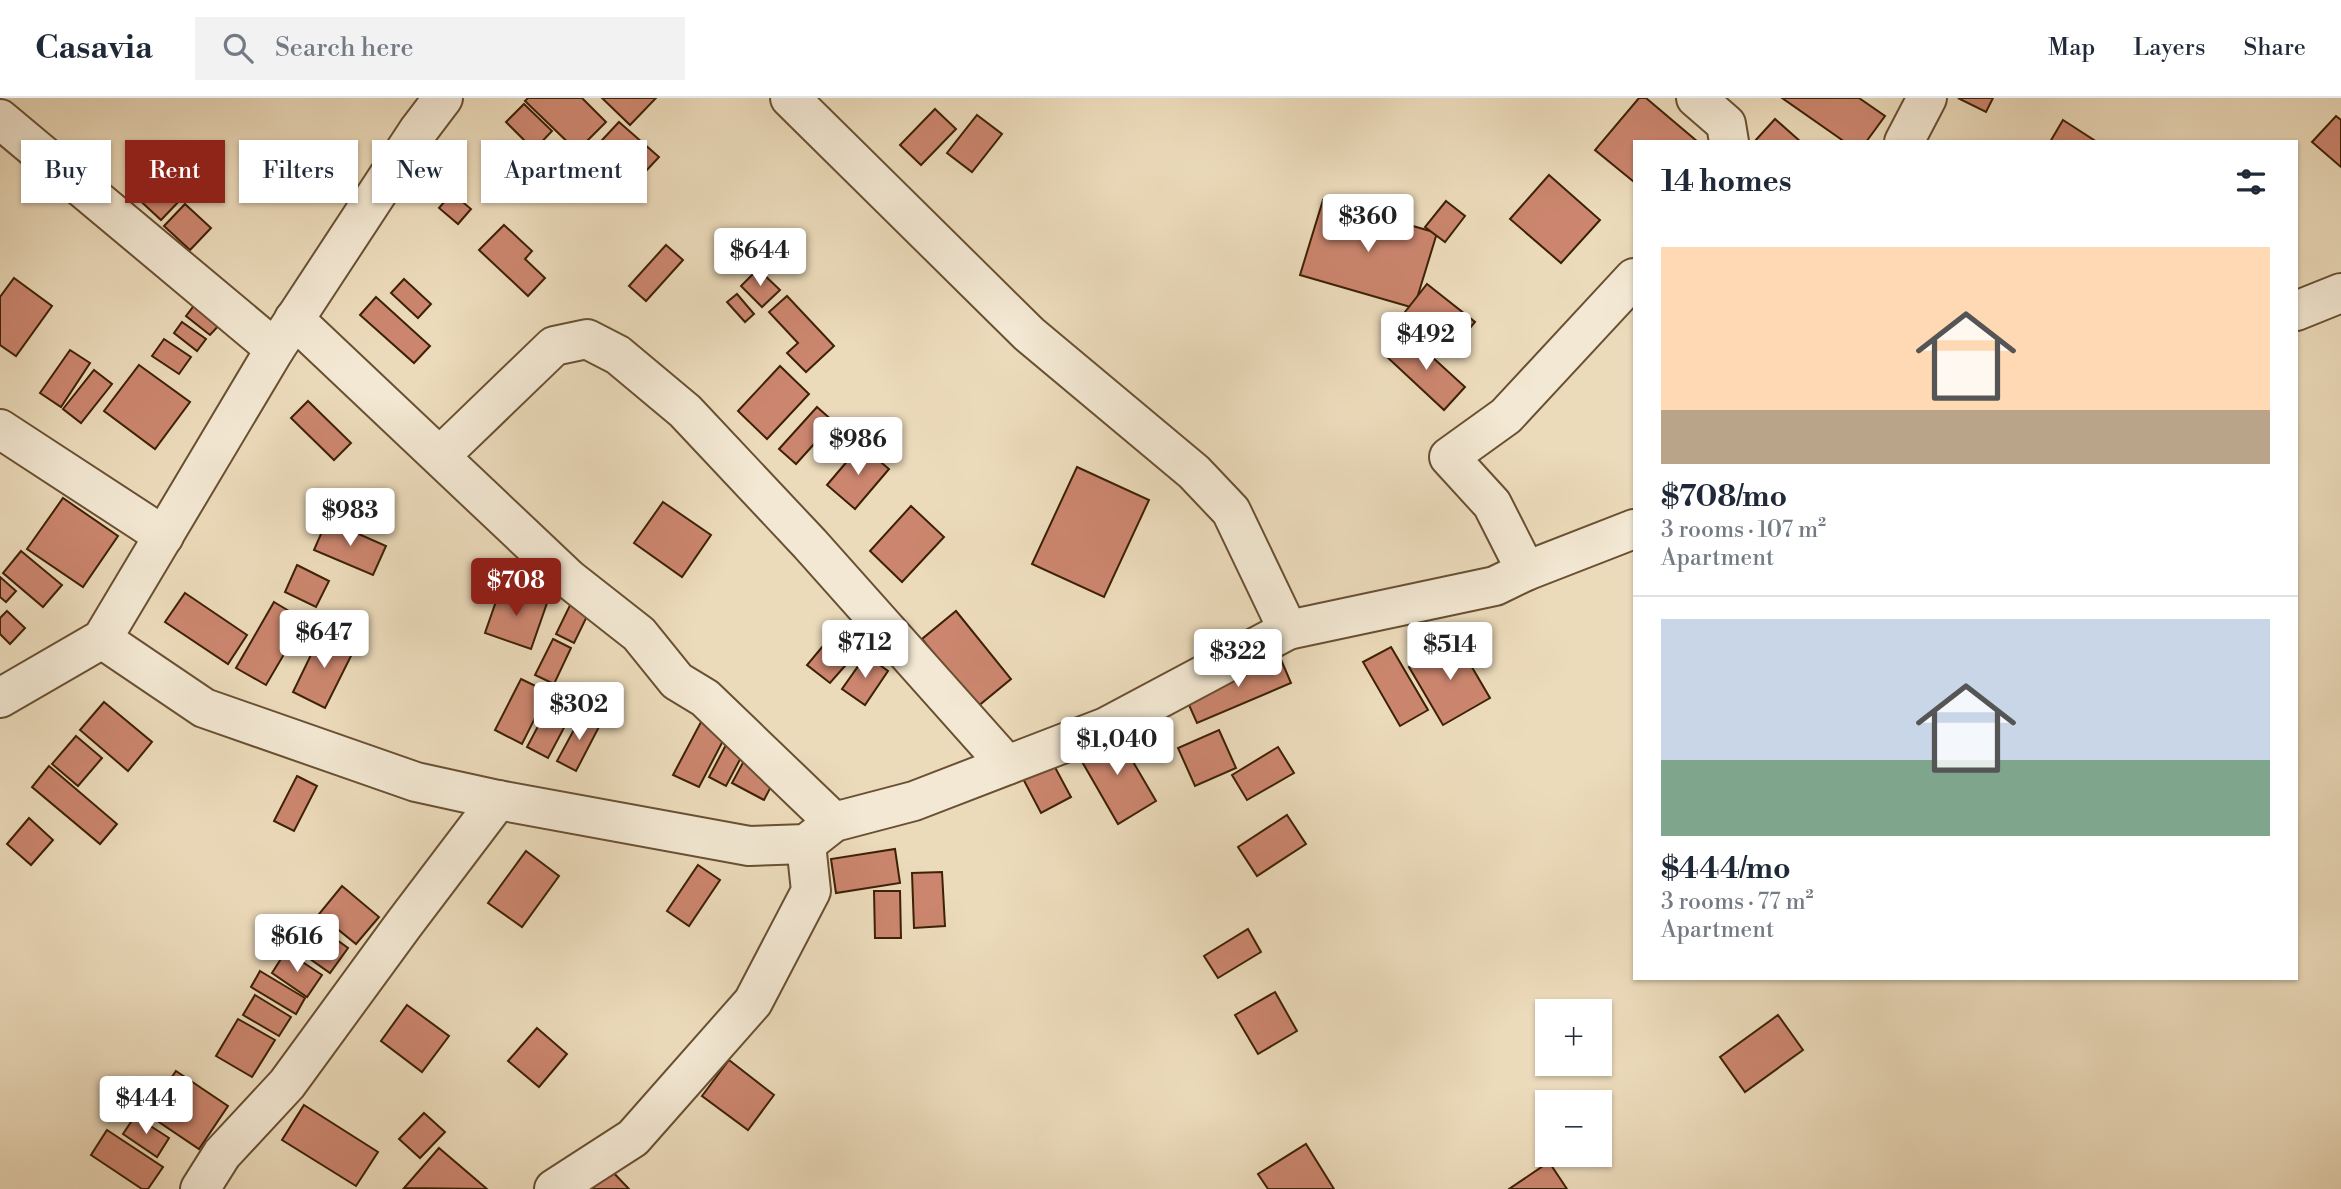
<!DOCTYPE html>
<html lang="en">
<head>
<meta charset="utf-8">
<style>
	:root { --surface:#fff; --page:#f2f2f3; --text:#1f2937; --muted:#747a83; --line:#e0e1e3; --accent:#8f2418 }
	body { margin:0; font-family:"Libre Bodoni",serif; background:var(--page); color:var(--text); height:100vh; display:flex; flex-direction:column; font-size:26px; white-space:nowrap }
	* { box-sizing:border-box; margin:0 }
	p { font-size:23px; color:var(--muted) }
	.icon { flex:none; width:38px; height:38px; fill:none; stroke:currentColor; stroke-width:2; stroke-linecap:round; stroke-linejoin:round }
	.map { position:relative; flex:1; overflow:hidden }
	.drawer { position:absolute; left:1633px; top:42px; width:665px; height:840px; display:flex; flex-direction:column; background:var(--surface); border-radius:0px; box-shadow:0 2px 5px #0004 }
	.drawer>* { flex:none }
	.guide { position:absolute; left:21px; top:42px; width:665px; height:63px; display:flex; gap:14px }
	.fabs { position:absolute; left:1535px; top:901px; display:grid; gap:14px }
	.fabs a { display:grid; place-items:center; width:77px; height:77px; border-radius:0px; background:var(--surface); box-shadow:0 2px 5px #0004; font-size:35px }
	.price { position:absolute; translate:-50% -60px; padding:0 16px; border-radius:7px; background:#fff; color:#222; font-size:23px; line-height:46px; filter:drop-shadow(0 2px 4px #0008) }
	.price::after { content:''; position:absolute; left:50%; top:42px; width:21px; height:16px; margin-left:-10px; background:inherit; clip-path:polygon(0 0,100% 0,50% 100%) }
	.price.current { background:var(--accent); color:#fff }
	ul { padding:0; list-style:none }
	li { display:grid; align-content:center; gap:14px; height:371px; padding:0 28px }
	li+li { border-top:2px solid var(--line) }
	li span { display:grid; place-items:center; height:217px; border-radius:0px; color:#555 }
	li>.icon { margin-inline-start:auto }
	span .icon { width:126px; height:126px; fill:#fffc; stroke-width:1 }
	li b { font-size:30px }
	h2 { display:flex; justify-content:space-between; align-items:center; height:84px; padding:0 28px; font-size:30px }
	.tag { padding:0 24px; border-radius:0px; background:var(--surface); box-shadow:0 2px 5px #0004; font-size:24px; line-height:63px }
	.tag.current { background:var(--accent); color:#fff }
	header { display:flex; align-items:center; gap:42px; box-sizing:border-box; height:98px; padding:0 35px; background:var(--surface); border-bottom:2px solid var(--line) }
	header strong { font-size:33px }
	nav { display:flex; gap:38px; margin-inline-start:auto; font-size:24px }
	.search { width:490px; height:63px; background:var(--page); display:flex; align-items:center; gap:18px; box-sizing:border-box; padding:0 24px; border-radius:0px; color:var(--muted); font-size:26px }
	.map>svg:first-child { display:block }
</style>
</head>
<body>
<header>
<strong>Casavia</strong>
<div class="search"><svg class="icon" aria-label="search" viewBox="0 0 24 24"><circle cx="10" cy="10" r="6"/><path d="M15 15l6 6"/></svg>Search here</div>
<nav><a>Map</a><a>Layers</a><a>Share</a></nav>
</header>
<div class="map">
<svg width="2341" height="1091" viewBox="0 0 2341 1091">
	<rect width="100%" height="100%" fill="#ecdbbb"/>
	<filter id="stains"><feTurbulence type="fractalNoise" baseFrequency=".00286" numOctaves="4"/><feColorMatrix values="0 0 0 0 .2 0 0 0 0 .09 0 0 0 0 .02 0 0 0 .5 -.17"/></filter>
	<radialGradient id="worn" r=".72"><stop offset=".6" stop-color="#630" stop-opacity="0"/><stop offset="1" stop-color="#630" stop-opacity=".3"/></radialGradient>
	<!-- building -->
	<g fill="#cc866f" stroke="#3d2105" stroke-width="2">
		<polygon points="528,0 582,0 606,24 577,53 525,3"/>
		<polygon points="602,0 656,0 630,27"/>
		<polygon points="1639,0 1646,0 1698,44 1634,44 1634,84 1595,52"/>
		<polygon points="1782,0 1859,0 1885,18 1866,44 1845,44"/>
		<polygon points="1958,0 1993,0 1986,14"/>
		<polygon points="524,6 552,33 534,52 506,24"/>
		<polygon points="935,11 956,31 921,67 900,47"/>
		<polygon points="977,17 1002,36 972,74 947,55"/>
		<polygon points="2336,18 2341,22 2341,69 2312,44"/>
		<polygon points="1775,21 1801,44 1754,44"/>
		<polygon points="2063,22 2097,44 2050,44"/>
		<polygon points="619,24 659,59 630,90 590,55"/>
		<polygon points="157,73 184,98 161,122 134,97"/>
		<polygon points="1549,77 1600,122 1561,165 1510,121"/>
		<polygon points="452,95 471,111 458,126 439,110"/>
		<polygon points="1323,102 1437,135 1414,210 1300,177"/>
		<polygon points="1446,103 1465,118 1445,144 1425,129"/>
		<polygon points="185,106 211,130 190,152 164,128"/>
		<polygon points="504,127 532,153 525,161 545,180 528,198 479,152"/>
		<polygon points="666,147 683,162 646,203 629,188"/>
		<polygon points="758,171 780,192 762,209 741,188"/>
		<polygon points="14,180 52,208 16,258 0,247 0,199"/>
		<polygon points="404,181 431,206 418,220 391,195"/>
		<polygon points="1427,186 1475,224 1452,252 1405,214"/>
		<polygon points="737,196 754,216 745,224 727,204"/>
		<polygon points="787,198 834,248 806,274 787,255 798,245 769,214"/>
		<polygon points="376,199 430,248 414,265 360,217"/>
		<polygon points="196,205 221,225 210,237 186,218"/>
		<polygon points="182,224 206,241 197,253 174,235"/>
		<polygon points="1407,236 1465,289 1444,312 1386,258"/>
		<polygon points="164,241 191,259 179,276 152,258"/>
		<polygon points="70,252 90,265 61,309 40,295"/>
		<polygon points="139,267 190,304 155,351 104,313"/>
		<polygon points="780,268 809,296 767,341 738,313"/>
		<polygon points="94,272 112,286 81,325 63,311"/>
		<polygon points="308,303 351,345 334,362 291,320"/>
		<polygon points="817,309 834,324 796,366 779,351"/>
		<polygon points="861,347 889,371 855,411 827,387"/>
		<polygon points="1077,369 1149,402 1104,499 1032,466"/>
		<polygon points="63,400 118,438 83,489 27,451"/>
		<polygon points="663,404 711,437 682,479 634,445"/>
		<polygon points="911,408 944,439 902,484 870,453"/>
		<polygon points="327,422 386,448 373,477 314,452"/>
		<polygon points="21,453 62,487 43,509 3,475"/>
		<polygon points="297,467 329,483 316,509 285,494"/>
		<polygon points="0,479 16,493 6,504 0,499"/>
		<polygon points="501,489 547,505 531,551 485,535"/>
		<polygon points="185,495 247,537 228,566 165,524"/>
		<polygon points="574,499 592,508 574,545 556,536"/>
		<polygon points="274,504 304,522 266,587 236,570"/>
		<polygon points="7,513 25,530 10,546 0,536 0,520"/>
		<polygon points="956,513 1011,581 977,609 922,541"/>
		<polygon points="322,534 355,550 325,610 293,594"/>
		<polygon points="553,541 571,550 554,586 535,577"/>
		<polygon points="828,542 851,561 830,585 807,567"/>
		<polygon points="1456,542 1490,600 1443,627 1409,569"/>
		<polygon points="1391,549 1428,612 1400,628 1363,564"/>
		<polygon points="866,557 888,573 865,607 842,591"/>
		<polygon points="1279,557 1291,585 1197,625 1185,598"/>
		<polygon points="521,581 548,594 522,646 495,632"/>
		<polygon points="554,598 575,609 548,660 527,649"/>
		<polygon points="104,604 152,644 128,673 80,632"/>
		<polygon points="583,615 601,625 576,673 557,663"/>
		<polygon points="701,624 726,637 699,689 673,677"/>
		<polygon points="1219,632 1236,670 1195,688 1178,650"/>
		<polygon points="1115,633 1156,703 1118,726 1077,655"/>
		<polygon points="76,638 102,660 78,688 52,666"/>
		<polygon points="728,643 745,652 726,688 709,679"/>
		<polygon points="1278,649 1294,675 1247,702 1232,677"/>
		<polygon points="746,659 778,675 764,702 732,685"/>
		<polygon points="1050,660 1071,699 1041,715 1020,675"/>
		<polygon points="49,668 117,726 100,746 32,689"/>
		<polygon points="297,678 317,688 294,733 274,723"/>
		<polygon points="1287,717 1306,746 1257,778 1238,749"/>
		<polygon points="29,720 53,742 31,767 7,746"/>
		<polygon points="895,751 900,785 836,795 831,761"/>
		<polygon points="526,753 559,778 522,829 488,805"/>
		<polygon points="698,767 720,782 689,828 667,813"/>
		<polygon points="942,774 945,828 914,830 912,775"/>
		<polygon points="342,788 379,819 356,846 319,816"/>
		<polygon points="874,793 900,793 901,840 875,840"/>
		<polygon points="315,826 348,850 330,875 296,851"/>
		<polygon points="1248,831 1261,854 1218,880 1204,858"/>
		<polygon points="286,853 322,877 307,899 272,875"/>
		<polygon points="260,873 305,900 296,916 251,889"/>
		<polygon points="1275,894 1297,933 1258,956 1235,917"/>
		<polygon points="255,897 291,919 279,938 243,917"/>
		<polygon points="407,907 449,938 422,974 381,943"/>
		<polygon points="1778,917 1803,952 1745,994 1720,959"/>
		<polygon points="238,921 275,942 252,979 216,958"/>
		<polygon points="537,930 567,956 539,989 508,963"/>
		<polygon points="729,962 774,997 748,1032 702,998"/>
		<polygon points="176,973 228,1008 199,1051 147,1016"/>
		<polygon points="304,1007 378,1054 356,1088 282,1042"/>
		<polygon points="424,1015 445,1034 420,1060 399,1041"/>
		<polygon points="135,1018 169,1040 157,1059 123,1036"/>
		<polygon points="107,1032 163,1069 148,1091 142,1091 91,1057"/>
		<polygon points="1306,1046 1334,1091 1268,1091 1258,1076"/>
		<polygon points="439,1050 487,1091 404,1090"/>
		<polygon points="1549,1064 1567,1091 1509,1091"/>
		<polygon points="609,1070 629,1091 588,1091"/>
	</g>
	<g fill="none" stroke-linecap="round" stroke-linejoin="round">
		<!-- street casing -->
		<g stroke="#695032" stroke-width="42">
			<g id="street">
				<polyline points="790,0 1029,236 1194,374 1231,413 1288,532"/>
				<polyline points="1696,0 1726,26 1729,44"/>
				<polyline points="0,21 275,251"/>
				<polyline points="1904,44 1927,0"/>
				<polyline points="2296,213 2341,195"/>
				<polyline points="294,221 569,481 639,536 677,583 705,600 834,724"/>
				<polyline points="0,331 164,438"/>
				<polyline points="440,358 554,248 587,241 618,257 685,313 810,446 1007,667"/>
				<polyline points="1526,473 1492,406 1449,359 1506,318 1634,180"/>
				<polyline points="102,541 204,610 416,684 498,702 749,748 806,746 834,724 914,703 1106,629 1288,532 1495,488 1526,473 1634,431"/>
				<polyline points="0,600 102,541 275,251 418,33 443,0"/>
				<polyline points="200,1091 222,1056 287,986 404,826 498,702"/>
				<polyline points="554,1091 633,1040 753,904 811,793 806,746"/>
			</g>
		</g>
		<!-- street -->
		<use href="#street" stroke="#f3e8d3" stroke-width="38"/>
	</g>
	<rect width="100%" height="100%" filter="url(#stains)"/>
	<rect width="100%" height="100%" fill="url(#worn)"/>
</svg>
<div class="fabs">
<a>+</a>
<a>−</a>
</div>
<b class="price" style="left:1368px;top:156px">$360</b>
<b class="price" style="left:760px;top:190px">$644</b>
<b class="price" style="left:1426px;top:274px">$492</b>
<b class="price" style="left:858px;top:379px">$986</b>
<b class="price" style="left:350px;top:450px">$983</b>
<b class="price current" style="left:516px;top:520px">$708</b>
<b class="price" style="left:324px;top:572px">$647</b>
<b class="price" style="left:865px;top:582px">$712</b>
<b class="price" style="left:1450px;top:584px">$514</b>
<b class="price" style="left:1238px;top:591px">$322</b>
<b class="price" style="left:579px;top:644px">$302</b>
<b class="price" style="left:1117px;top:679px">$1,040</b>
<b class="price" style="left:297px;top:876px">$616</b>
<b class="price" style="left:146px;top:1038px">$444</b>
<div class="guide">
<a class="tag">Buy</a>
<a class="tag current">Rent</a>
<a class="tag">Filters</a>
<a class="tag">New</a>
<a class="tag">Apartment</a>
</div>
<section class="drawer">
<h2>14 homes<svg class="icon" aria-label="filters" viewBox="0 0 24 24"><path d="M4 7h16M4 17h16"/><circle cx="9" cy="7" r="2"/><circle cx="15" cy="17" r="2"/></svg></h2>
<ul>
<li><span style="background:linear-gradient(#ffd9b3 75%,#b9a48a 0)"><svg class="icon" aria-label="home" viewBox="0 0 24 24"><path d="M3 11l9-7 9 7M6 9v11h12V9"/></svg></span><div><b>$708/mo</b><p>3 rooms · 107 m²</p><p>Apartment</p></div></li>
<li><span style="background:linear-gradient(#c9d6e8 65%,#7fa58c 0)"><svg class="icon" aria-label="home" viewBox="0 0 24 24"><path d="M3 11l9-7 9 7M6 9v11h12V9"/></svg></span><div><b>$444/mo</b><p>3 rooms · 77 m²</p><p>Apartment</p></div></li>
</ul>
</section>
</div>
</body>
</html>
